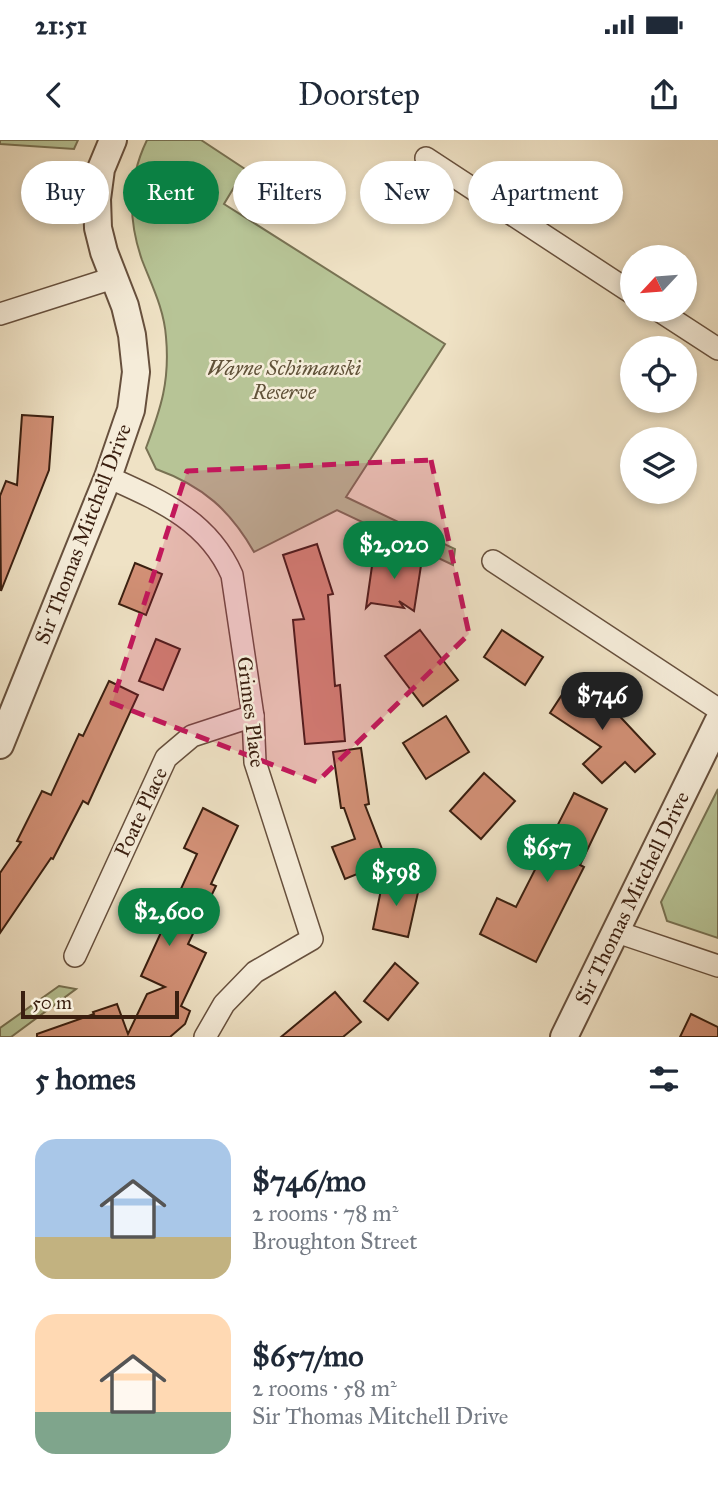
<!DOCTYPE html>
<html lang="en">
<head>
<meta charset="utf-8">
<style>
	:root { --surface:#fff; --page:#f2f2f3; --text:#1f2937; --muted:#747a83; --accent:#0b8043 }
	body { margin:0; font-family:"IM FELL Great Primer",serif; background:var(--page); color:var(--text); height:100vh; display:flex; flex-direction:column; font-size:26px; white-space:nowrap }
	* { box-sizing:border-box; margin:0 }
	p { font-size:23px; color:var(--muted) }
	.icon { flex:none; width:38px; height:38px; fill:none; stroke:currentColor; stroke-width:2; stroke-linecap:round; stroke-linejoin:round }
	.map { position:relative; height:897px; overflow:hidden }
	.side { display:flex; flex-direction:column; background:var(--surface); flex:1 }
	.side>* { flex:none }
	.banner { position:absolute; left:21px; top:21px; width:677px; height:63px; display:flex; gap:14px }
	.needle { width:46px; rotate:244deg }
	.tools { position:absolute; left:620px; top:105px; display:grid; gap:14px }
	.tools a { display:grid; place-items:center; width:77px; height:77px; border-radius:50%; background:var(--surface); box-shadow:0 4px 10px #0003; font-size:35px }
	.scale { position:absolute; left:21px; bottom:18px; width:158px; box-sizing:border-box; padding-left:7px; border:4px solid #3a1f10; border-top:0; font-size:19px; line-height:24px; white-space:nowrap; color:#3a1f10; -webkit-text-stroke:5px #f5ecd9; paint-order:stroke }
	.price { position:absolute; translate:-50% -60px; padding:0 16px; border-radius:24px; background:var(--accent); color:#fff; font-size:23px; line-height:46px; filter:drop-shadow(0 2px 4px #0008) }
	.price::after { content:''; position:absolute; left:50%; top:42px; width:21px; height:16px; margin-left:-10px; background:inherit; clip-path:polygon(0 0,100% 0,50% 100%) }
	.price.on { background:#222; color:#fff }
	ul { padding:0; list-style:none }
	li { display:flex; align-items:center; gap:21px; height:175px; padding:0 35px }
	li span { display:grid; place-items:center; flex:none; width:196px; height:140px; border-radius:21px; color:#555 }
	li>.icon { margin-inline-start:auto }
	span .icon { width:84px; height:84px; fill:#fffc; stroke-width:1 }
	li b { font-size:30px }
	h2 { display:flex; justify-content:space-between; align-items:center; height:84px; padding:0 35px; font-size:30px }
	.chip { padding:0 24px; border-radius:32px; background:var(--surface); box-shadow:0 4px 10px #0003; font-size:24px; line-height:63px }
	.chip.on { background:var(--accent); color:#fff }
	.status { display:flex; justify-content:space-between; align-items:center; height:49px; padding:0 35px; background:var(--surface); direction:ltr }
	.status svg { height:19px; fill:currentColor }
	header { display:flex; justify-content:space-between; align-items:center; height:91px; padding:0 35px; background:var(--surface); font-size:32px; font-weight:600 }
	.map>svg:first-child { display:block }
</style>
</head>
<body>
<div class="status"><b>21:51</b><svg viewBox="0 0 49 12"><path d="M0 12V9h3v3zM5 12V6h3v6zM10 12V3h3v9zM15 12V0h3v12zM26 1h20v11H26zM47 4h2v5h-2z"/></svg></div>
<header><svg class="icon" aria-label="back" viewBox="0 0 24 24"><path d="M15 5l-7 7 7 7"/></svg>Doorstep<svg class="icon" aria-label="share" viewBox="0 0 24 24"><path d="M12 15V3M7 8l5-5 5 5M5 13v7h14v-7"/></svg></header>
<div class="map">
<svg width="718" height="897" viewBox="0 0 718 897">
	<rect width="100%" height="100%" fill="#efe2c5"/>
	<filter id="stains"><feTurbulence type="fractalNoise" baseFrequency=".00286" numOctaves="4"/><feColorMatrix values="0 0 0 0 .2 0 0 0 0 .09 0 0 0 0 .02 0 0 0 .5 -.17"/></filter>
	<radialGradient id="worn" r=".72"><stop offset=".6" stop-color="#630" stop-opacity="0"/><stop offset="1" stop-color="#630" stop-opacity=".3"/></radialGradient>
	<!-- green -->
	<g fill="#b7c496" stroke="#787253" stroke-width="2">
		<polygon points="0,0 78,0 74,9 0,4"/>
		<path d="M 147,0 L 201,0 L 245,29 L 224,64 L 445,204 L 346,357 L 455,409 L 453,425 L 337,370 L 254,412 C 230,370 203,346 156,329 L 146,308 C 161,268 170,241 166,197 C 164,169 152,146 142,120 C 128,80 128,39 147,0 Z"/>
		<polygon points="718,649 718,798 667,781 661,762"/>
		<polygon points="59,846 76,849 11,897 0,897 0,888"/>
	</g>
	<!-- building -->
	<g fill="#d29076" stroke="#3a1f10" stroke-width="2">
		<polygon points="22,275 53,277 49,330 1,451 0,356 6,341 17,345"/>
		<polygon points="317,404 333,454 328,455 335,546 340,545 345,601 305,604 293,480 304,479 283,415"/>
		<polygon points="374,412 422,419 414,471 399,461 404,468 371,463 366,468"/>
		<polygon points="135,423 162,434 146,475 119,464"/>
		<polygon points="420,490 458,540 423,566 385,516"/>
		<polygon points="502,490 543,517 525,545 484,517"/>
		<polygon points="156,499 180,509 163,550 139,541"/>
		<polygon points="109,541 138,555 88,664 83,661 53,719 51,718 0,793 0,733 21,702 17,701 42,651 51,655 79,594 83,596"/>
		<polygon points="571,541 612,568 655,614 635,632 625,622 602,643 583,624 601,607 550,573"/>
		<polygon points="446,576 469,612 426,639 403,603"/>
		<polygon points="361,608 369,664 365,665 387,722 345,739 332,707 355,699 344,668 341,668 333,612"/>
		<polygon points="484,633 515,661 481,699 450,671"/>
		<polygon points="574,653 607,669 580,725 584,727 536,822 480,794 497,758 516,767"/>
		<polygon points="203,668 238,686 211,744 216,746 188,804 206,813 181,866 190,871 185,884 170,897 37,897 37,894 94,874 93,872 117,864 128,894 147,854 165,847 141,836 197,714 184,708"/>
		<polygon points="383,740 419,748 408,797 373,789"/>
		<polygon points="395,823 418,843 388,880 364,861"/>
		<polygon points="335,852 361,882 343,897 281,897"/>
		<polygon points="691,874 718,887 718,897 680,897"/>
	</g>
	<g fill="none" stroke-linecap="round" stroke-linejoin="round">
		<!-- minor casing -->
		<g stroke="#67503d" stroke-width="24">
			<g id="minor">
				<polyline points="426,18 632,153"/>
				<polyline points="658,170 718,209"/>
				<polyline points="0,174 113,138"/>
				<path d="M 108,337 C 159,360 208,380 232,435 L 253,576 L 255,622 L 312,799 L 255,832 L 224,864 L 205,897"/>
				<polyline points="493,421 718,569"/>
				<polyline points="614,791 718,826"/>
				<polyline points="75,816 166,618 192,596 253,576"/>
			</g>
		</g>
		<!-- tertiary casing -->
		<g stroke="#67503d" stroke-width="30">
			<g id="tertiary">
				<polyline points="0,605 108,337 131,270 136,232 132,195 125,166 104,112 98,88 97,59 101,29 113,0"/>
				<polyline points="564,897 718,582"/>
			</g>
		</g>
		<!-- minor -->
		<use href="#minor" stroke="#f5ecd9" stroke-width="21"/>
		<!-- tertiary -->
		<use href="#tertiary" stroke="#f5ecd9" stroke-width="26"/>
	</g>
	<!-- marked area -->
	<path fill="#c2185b" fill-opacity="0.2" stroke="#c2185b" stroke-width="5" stroke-dasharray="14 9" stroke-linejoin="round" d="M 431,320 L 469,494 L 317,642 L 112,563 L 187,331 Z"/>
	<g text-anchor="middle" stroke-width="5" stroke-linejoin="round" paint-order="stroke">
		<!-- park labels -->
		<g font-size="21" font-style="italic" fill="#605138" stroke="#f5ecd9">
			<text x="284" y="235">Wayne Schimanski<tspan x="284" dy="24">Reserve</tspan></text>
		</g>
		<!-- street labels -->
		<g font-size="21" fill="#3a1f10" stroke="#f5ecd9">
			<text transform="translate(83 394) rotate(-69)" y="7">Sir Thomas Mitchell Drive</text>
			<text transform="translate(251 572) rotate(83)" y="7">Grimes Place</text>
			<text transform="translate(141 672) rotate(-65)" y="7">Poate Place</text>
			<text transform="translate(632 758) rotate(-64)" y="7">Sir Thomas Mitchell Drive</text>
		</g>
	</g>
	<rect width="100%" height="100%" filter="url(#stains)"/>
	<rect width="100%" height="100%" fill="url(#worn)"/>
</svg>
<div class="tools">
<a><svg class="needle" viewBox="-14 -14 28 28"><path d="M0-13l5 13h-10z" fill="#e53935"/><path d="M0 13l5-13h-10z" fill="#747a83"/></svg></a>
<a><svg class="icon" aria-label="locate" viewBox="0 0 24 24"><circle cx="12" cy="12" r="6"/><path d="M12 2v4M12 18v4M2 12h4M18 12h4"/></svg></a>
<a><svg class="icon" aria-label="layers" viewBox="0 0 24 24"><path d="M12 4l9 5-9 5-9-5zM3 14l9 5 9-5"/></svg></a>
</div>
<div class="scale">50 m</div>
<b class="price" style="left:394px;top:441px">$2,020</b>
<b class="price on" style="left:602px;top:592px">$746</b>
<b class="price" style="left:547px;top:744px">$657</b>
<b class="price" style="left:396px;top:768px">$598</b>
<b class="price" style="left:169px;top:808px">$2,600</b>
<div class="banner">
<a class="chip">Buy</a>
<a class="chip on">Rent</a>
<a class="chip">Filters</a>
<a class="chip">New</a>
<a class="chip">Apartment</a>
</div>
</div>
<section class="side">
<h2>5 homes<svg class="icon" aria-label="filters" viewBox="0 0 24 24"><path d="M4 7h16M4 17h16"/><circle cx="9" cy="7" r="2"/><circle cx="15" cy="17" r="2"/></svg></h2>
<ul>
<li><span style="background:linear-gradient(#a9c7e8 70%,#c2b280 0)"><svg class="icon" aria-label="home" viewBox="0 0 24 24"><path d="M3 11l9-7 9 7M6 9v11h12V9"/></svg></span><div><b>$746/mo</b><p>2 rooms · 78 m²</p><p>Broughton Street</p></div></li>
<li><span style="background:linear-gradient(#ffd9b3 70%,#7fa58c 0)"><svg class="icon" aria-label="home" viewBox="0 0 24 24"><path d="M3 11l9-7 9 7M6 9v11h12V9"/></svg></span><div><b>$657/mo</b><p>2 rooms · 58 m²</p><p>Sir Thomas Mitchell Drive</p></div></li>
</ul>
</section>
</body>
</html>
